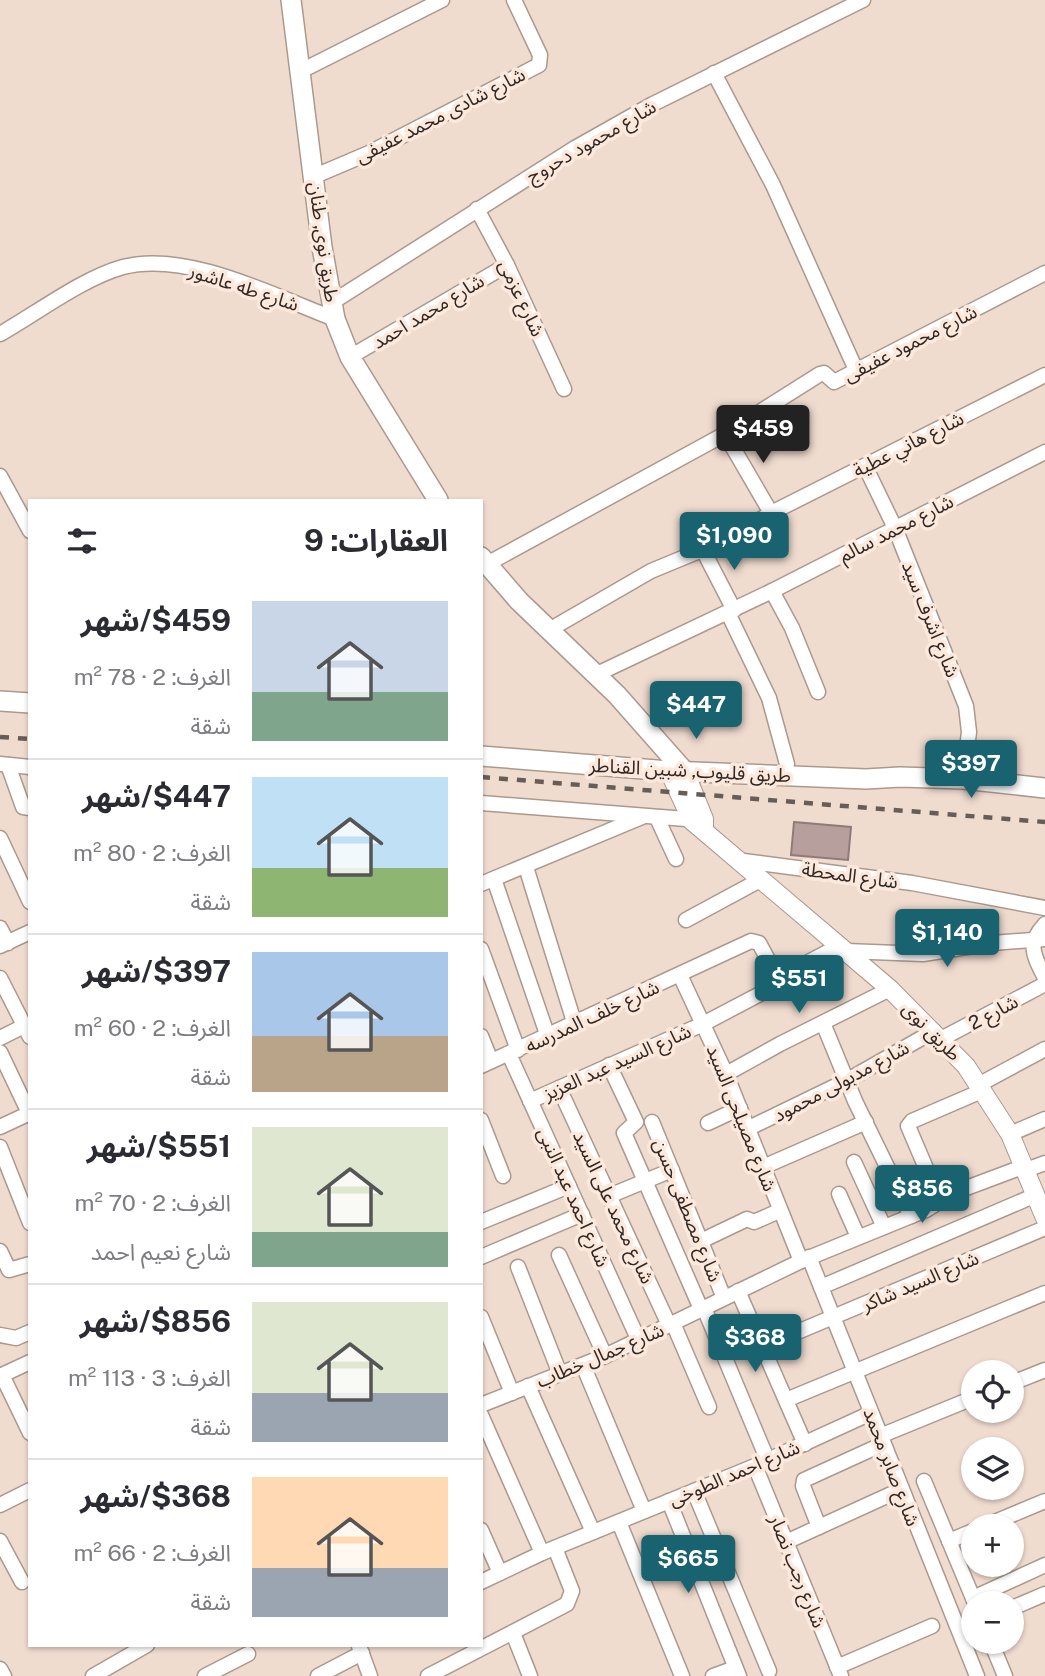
<!DOCTYPE html>
<html lang="ar">
<head>
<meta charset="utf-8">
<style>
	:root { --surface:#fff; --page:#f2f2f3; --text:#2b2b33; --muted:#7c7c81; --line:#e1e1e2; --accent:#196370 }
	body { margin:0; font-family:"Public Sans","Noto Sans Arabic",sans-serif; background:var(--page); color:var(--text); direction:rtl; height:100vh; display:flex; flex-direction:column; font-size:26px; white-space:nowrap }
	* { box-sizing:border-box; margin:0 }
	p { font-size:23px; color:var(--muted) }
	.icon { flex:none; width:38px; height:38px; fill:none; stroke:currentColor; stroke-width:2; stroke-linecap:round; stroke-linejoin:round }
	.map { position:relative; flex:1; overflow:hidden; direction:ltr }
	.details { position:absolute; left:28px; top:499px; width:455px; height:1148px; display:flex; flex-direction:column; background:var(--surface); border-radius:0px; box-shadow:0 2px 5px #0004; direction:rtl }
	.details>* { flex:none }
	.tools { position:absolute; left:961px; top:1360px; display:grid; gap:14px }
	.tools a { display:grid; place-items:center; width:63px; height:63px; border-radius:50%; background:var(--surface); box-shadow:0 2px 5px #0004; font-size:35px }
	.price { position:absolute; translate:-50% -60px; padding:0 16px; border-radius:7px; background:var(--accent); color:#fff; font-size:23px; line-height:46px; filter:drop-shadow(0 2px 4px #0008) }
	.price::after { content:''; position:absolute; left:50%; top:42px; width:21px; height:16px; margin-left:-10px; background:inherit; clip-path:polygon(0 0,100% 0,50% 100%) }
	.price.current { background:#222; color:#fff }
	ul { padding:0; list-style:none }
	li { display:flex; align-items:center; gap:21px; height:175px; padding:0 35px }
	li+li { border-top:2px solid var(--line) }
	li span { display:grid; place-items:center; flex:none; width:196px; height:140px; border-radius:0px; color:#555 }
	li>.icon { margin-inline-start:auto }
	span .icon { width:84px; height:84px; fill:#fffc; stroke-width:1 }
	li b { font-size:30px }
	h2 { display:flex; justify-content:space-between; align-items:center; height:84px; padding:0 35px; font-size:30px }
	.map>svg:first-child { display:block }
</style>
</head>
<body>
<div class="map">
<svg width="1045" height="1676" viewBox="0 0 1045 1676">
	<rect width="100%" height="100%" fill="#f0dbcf"/>
	<!-- building -->
	<polygon fill="#b79f9d" stroke="#917b78" stroke-width="2" points="794,822 851,827 848,860 791,855"/>
	<g fill="none" stroke-linecap="round" stroke-linejoin="round">
		<!-- minor casing -->
		<g stroke="#ac998d" stroke-width="17">
			<g id="minor">
				<polyline points="299,72 442,0"/>
				<polyline points="714,73 773,185 856,370"/>
				<polyline points="315,176 369,153 539,65 540,55 514,0"/>
				<polyline points="477,209 507,265 564,389"/>
				<polyline points="331,303 575,148 653,104 863,0"/>
				<path d="M 0,334 C 37,313 83,278 123,267 C 187,250 276,297 335,319"/>
				<polyline points="350,357 507,265"/>
				<polyline points="725,434 771,513"/>
				<polyline points="865,466 895,528 966,706 969,732 963,779"/>
				<polyline points="0,476 30,531"/>
				<polyline points="703,550 734,610"/>
				<polyline points="487,564 725,434 820,374 824,373 834,382 1045,273"/>
				<polyline points="772,591 792,628 818,692"/>
				<polyline points="728,613 769,698 787,764"/>
				<polyline points="549,630 651,571 714,545 781,508 1045,375"/>
				<polyline points="595,675 772,591 1045,452"/>
				<polyline points="0,764 30,767"/>
				<polyline points="8,765 23,807 30,808"/>
				<polyline points="481,803 699,820"/>
				<polyline points="657,818 676,859"/>
				<polyline points="0,838 30,902"/>
				<polyline points="736,860 912,883 1045,908"/>
				<polyline points="526,867 575,1025"/>
				<polyline points="494,879 548,1037"/>
				<polyline points="481,884 642,817"/>
				<polyline points="686,920 760,880"/>
				<path d="M 1045,924 C 1026,944 1034,956 1045,978"/>
				<polyline points="0,928 8,943"/>
				<polyline points="0,946 30,932"/>
				<polyline points="481,949 518,1050"/>
				<polyline points="846,951 923,954 992,943 1045,939"/>
				<polyline points="680,975 726,1074 801,1261"/>
				<polyline points="0,978 30,1037"/>
				<polyline points="823,1023 855,1101 911,1216"/>
				<polyline points="481,1036 491,1061"/>
				<polyline points="0,1038 24,1026"/>
				<polyline points="941,1039 1045,984"/>
				<polyline points="0,1052 29,1113"/>
				<polyline points="509,1054 639,1341"/>
				<polyline points="609,1065 636,1122 624,1133 701,1309"/>
				<polyline points="481,1066 751,941 759,943 778,978"/>
				<polyline points="726,1074 780,1044 890,989"/>
				<polyline points="980,1084 1045,1049"/>
				<polyline points="559,1088 669,1325"/>
				<polyline points="530,1101 703,1024 777,985 780,977 839,946"/>
				<polyline points="481,1120 503,1176"/>
				<polyline points="652,1122 724,1298"/>
				<polyline points="708,1123 740,1108"/>
				<polyline points="0,1127 30,1113"/>
				<polyline points="747,1129 846,1081 934,1031"/>
				<polyline points="1010,1134 1045,1119"/>
				<polyline points="0,1147 30,1223"/>
				<polyline points="854,1162 884,1227"/>
				<polyline points="763,1167 866,1122"/>
				<polyline points="1026,1170 1045,1163"/>
				<polyline points="839,1194 858,1237"/>
				<polyline points="609,1196 672,1170"/>
				<polyline points="940,1201 908,1126 912,1121 984,1090"/>
				<polyline points="481,1222 569,1186"/>
				<polyline points="701,1241 747,1219 754,1222 779,1211"/>
				<polyline points="0,1251 9,1270 30,1264"/>
				<polyline points="559,1255 605,1356"/>
				<polyline points="481,1257 582,1214"/>
				<polyline points="809,1257 977,1676"/>
				<polyline points="518,1267 560,1374"/>
				<polyline points="821,1287 1036,1195"/>
				<polyline points="738,1291 805,1444"/>
				<polyline points="704,1308 768,1461"/>
				<polyline points="481,1317 512,1393"/>
				<polyline points="673,1323 709,1407"/>
				<polyline points="795,1333 1045,1228"/>
				<polyline points="0,1335 16,1338 30,1332"/>
				<polyline points="583,1365 644,1511"/>
				<polyline points="2,1375 30,1433"/>
				<polyline points="0,1376 30,1362"/>
				<polyline points="1012,1383 1045,1370"/>
				<polyline points="528,1386 593,1532"/>
				<polyline points="786,1400 1045,1293"/>
				<polyline points="481,1405 605,1356 801,1261 926,1210 953,1193 1025,1166"/>
				<polyline points="481,1415 542,1553"/>
				<polyline points="880,1436 973,1398"/>
				<polyline points="755,1466 841,1676"/>
				<polyline points="924,1481 975,1603"/>
				<polyline points="694,1491 769,1671"/>
				<polyline points="669,1501 739,1676"/>
				<polyline points="0,1505 30,1490"/>
				<polyline points="619,1522 682,1676"/>
				<polyline points="985,1526 1045,1501"/>
				<polyline points="819,1527 803,1486 804,1480 883,1444"/>
				<polyline points="481,1530 500,1573"/>
				<polyline points="0,1541 22,1582"/>
				<polyline points="949,1541 973,1531"/>
				<polyline points="786,1542 900,1490"/>
				<polyline points="481,1582 542,1553 755,1466 871,1413"/>
				<polyline points="973,1598 1045,1565"/>
				<polyline points="1012,1608 1045,1594"/>
				<polyline points="513,1633 530,1676"/>
				<polyline points="991,1642 1005,1676"/>
				<polyline points="359,1646 370,1676"/>
				<polyline points="837,1667 932,1626"/>
				<polyline points="0,1669 4,1676"/>
				<polyline points="93,1676 147,1645"/>
				<polyline points="205,1676 248,1654"/>
				<polyline points="318,1676 362,1653"/>
				<polyline points="428,1676 567,1604 572,1591 555,1548"/>
				<polyline points="713,1676 735,1668"/>
			</g>
		</g>
		<!-- tertiary casing -->
		<g stroke="#ac998d" stroke-width="20">
			<g id="tertiary">
				<polyline points="669,771 692,821 890,989 966,1066 1010,1134 1045,1218"/>
				<polyline points="685,772 704,819 704,830"/>
			</g>
		</g>
		<!-- secondary casing -->
		<g stroke="#ac998d" stroke-width="22">
			<g id="secondary">
				<polyline points="291,0 322,247 335,319 350,357 438,500"/>
				<polyline points="481,557 519,601 617,695 685,772"/>
				<polyline points="0,701 30,703"/>
				<polyline points="481,756 669,771 866,779 900,777 963,779 1045,788"/>
			</g>
		</g>
		<!-- minor -->
		<use href="#minor" stroke="#fff" stroke-width="14"/>
		<!-- tertiary -->
		<use href="#tertiary" stroke="#fff" stroke-width="18"/>
		<!-- secondary -->
		<use href="#secondary" stroke="#fff" stroke-width="19"/>
		<!-- rail -->
		<g stroke="#685c56" stroke-width="4.5" stroke-dasharray="9 9" stroke-linecap="butt">
			<polyline points="0,737 30,739"/>
			<polyline points="481,777 1045,822"/>
		</g>
	</g>
	<g text-anchor="middle" stroke-width="7" stroke-linejoin="round" paint-order="stroke">
		<!-- street labels -->
		<g font-size="19" fill="#302824" stroke="#fde8dc">
			<text transform="translate(440 115) rotate(-27)" y="7">شارع شادى محمد عفيفى</text>
			<text transform="translate(591 141) rotate(-30)" y="7">شارع محمود دحروج</text>
			<text transform="translate(324 242) rotate(82)" y="7">طريق نوى, طنان</text>
			<text transform="translate(244 287) rotate(18)" y="7">شارع طه عاشور</text>
			<text transform="translate(522 298) rotate(65)" y="7">شارع عزمى</text>
			<text transform="translate(428 311) rotate(-31)" y="7">شارع محمد احمد</text>
			<text transform="translate(910 343) rotate(-27)" y="7">شارع محمود عفيفى</text>
			<text transform="translate(908 444) rotate(-27)" y="7">شارع هاني عطية</text>
			<text transform="translate(896 528) rotate(-27)" y="7">شارع محمد سالم</text>
			<text transform="translate(931 619) rotate(68)" y="7">شارع اشرف سيد</text>
			<text transform="translate(690 770) rotate(3)" y="7">طريق قليوب, شبين القناطر</text>
			<text transform="translate(850 875) rotate(8)" y="7">شارع المحطة</text>
			<text transform="translate(993 1012) rotate(-28)" y="7">شارع 2</text>
			<text transform="translate(592 1016) rotate(-25)" y="7">شارع خلف المدرسه</text>
			<text transform="translate(932 1031) rotate(45)" y="7">طريق نوى</text>
			<text transform="translate(617 1062) rotate(-24)" y="7">شارع السيد عبد العزيز</text>
			<text transform="translate(841 1081) rotate(-28)" y="7">شارع مدبولى محمود</text>
			<text transform="translate(742 1118) rotate(68)" y="7">شارع مصيلحى السيد</text>
			<text transform="translate(574 1197) rotate(66)" y="7">شارع احمد عبد النبى</text>
			<text transform="translate(614 1207) rotate(65)" y="7">شارع محمد على السيد</text>
			<text transform="translate(688 1210) rotate(68)" y="7">شارع مصطفى حسن</text>
			<text transform="translate(920 1281) rotate(-23)" y="7">شارع السيد شاكر</text>
			<text transform="translate(600 1355) rotate(-23)" y="7">شارع جمال خطاب</text>
			<text transform="translate(892 1467) rotate(69)" y="7">شارع صابر محمد</text>
			<text transform="translate(734 1473) rotate(-23)" y="7">شارع احمد الطوخى</text>
			<text transform="translate(798 1571) rotate(68)" y="7">شارع رجب نصار</text>
		</g>
	</g>
</svg>
<div class="tools">
<a><svg class="icon" aria-label="locate" viewBox="0 0 24 24"><circle cx="12" cy="12" r="6"/><path d="M12 2v4M12 18v4M2 12h4M18 12h4"/></svg></a>
<a><svg class="icon" aria-label="layers" viewBox="0 0 24 24"><path d="M12 4l9 5-9 5-9-5zM3 14l9 5 9-5"/></svg></a>
<a>+</a>
<a>−</a>
</div>
<b class="price current" style="left:763px;top:465px">$459</b>
<b class="price" style="left:734px;top:572px">$1,090</b>
<b class="price" style="left:696px;top:741px">$447</b>
<b class="price" style="left:971px;top:800px">$397</b>
<b class="price" style="left:947px;top:969px">$1,140</b>
<b class="price" style="left:799px;top:1015px">$551</b>
<b class="price" style="left:922px;top:1225px">$856</b>
<b class="price" style="left:755px;top:1374px">$368</b>
<b class="price" style="left:688px;top:1595px">$665</b>
<section class="details">
<h2>العقارات: 9<svg class="icon" aria-label="filters" viewBox="0 0 24 24"><path d="M4 7h16M4 17h16"/><circle cx="9" cy="7" r="2"/><circle cx="15" cy="17" r="2"/></svg></h2>
<ul>
<li><span style="background:linear-gradient(#c9d6e8 65%,#7fa58c 0)"><svg class="icon" aria-label="home" viewBox="0 0 24 24"><path d="M3 11l9-7 9 7M6 9v11h12V9"/></svg></span><div><b>$459/شهر</b><p>الغرف: 2 · 78 m²</p><p>شقة</p></div></li>
<li><span style="background:linear-gradient(#bfe0f5 65%,#8fb573 0)"><svg class="icon" aria-label="home" viewBox="0 0 24 24"><path d="M3 11l9-7 9 7M6 9v11h12V9"/></svg></span><div><b>$447/شهر</b><p>الغرف: 2 · 80 m²</p><p>شقة</p></div></li>
<li><span style="background:linear-gradient(#a9c7e8 60%,#b9a48a 0)"><svg class="icon" aria-label="home" viewBox="0 0 24 24"><path d="M3 11l9-7 9 7M6 9v11h12V9"/></svg></span><div><b>$397/شهر</b><p>الغرف: 2 · 60 m²</p><p>شقة</p></div></li>
<li><span style="background:linear-gradient(#dfe7d0 75%,#7fa58c 0)"><svg class="icon" aria-label="home" viewBox="0 0 24 24"><path d="M3 11l9-7 9 7M6 9v11h12V9"/></svg></span><div><b>$551/شهر</b><p>الغرف: 2 · 70 m²</p><p>شارع نعيم احمد</p></div></li>
<li><span style="background:linear-gradient(#dfe7d0 65%,#9aa5b1 0)"><svg class="icon" aria-label="home" viewBox="0 0 24 24"><path d="M3 11l9-7 9 7M6 9v11h12V9"/></svg></span><div><b>$856/شهر</b><p>الغرف: 3 · 113 m²</p><p>شقة</p></div></li>
<li><span style="background:linear-gradient(#ffd9b3 65%,#9aa5b1 0)"><svg class="icon" aria-label="home" viewBox="0 0 24 24"><path d="M3 11l9-7 9 7M6 9v11h12V9"/></svg></span><div><b>$368/شهر</b><p>الغرف: 2 · 66 m²</p><p>شقة</p></div></li>
</ul>
</section>
</div>
</body>
</html>
